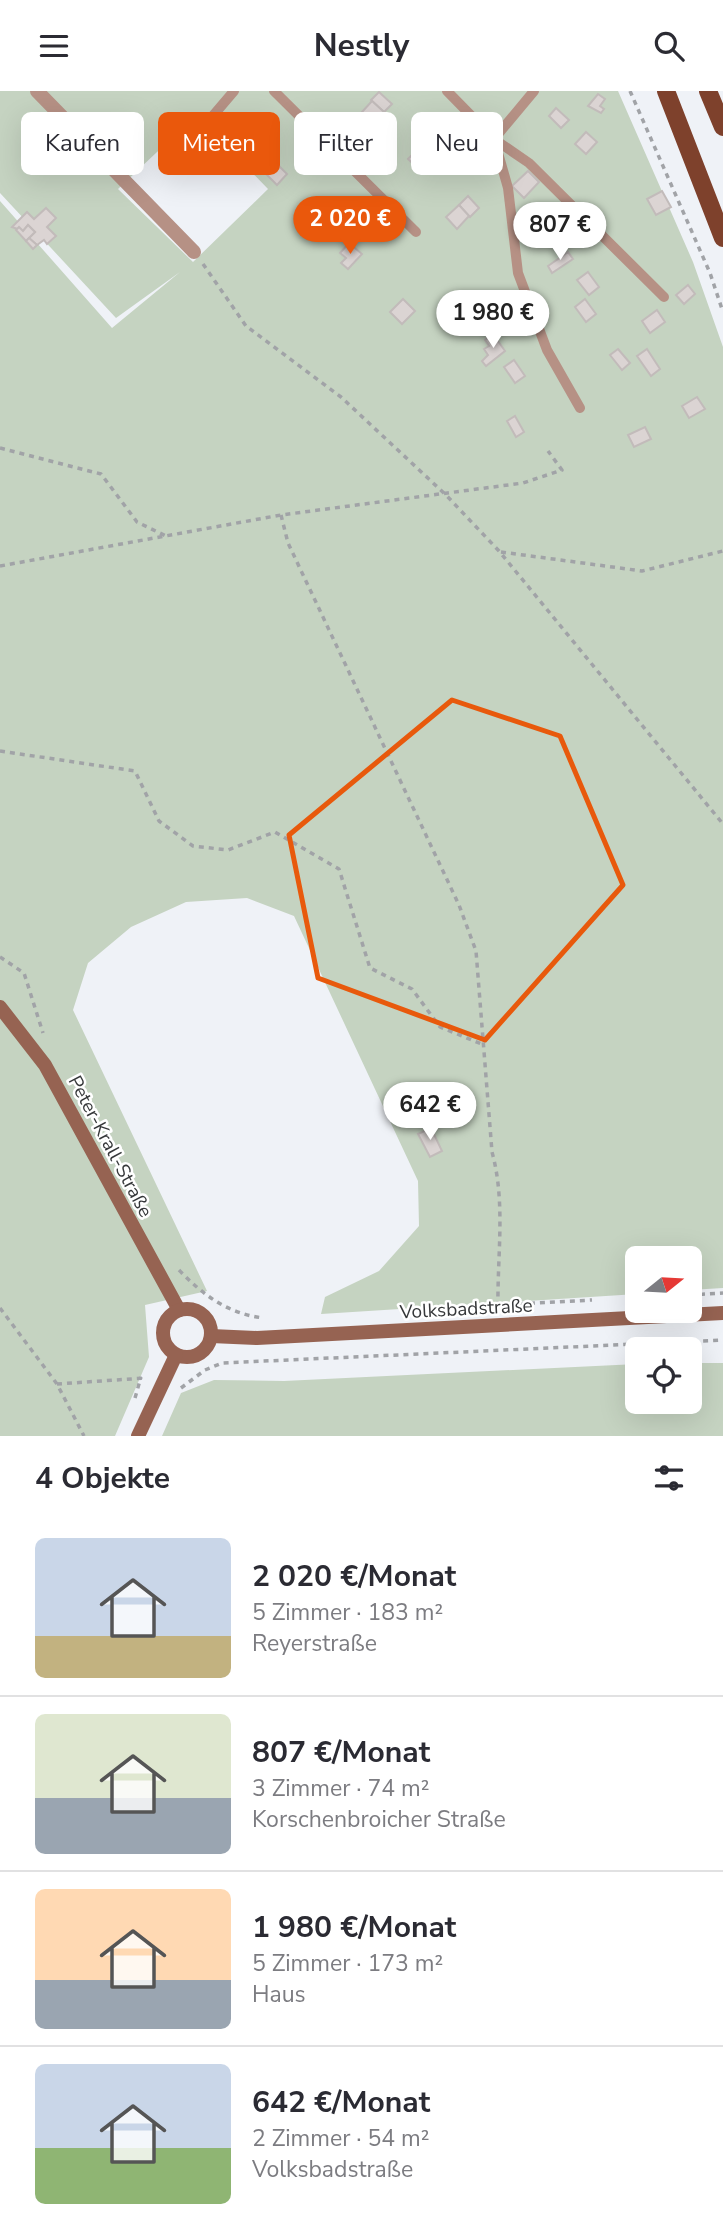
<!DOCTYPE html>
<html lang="de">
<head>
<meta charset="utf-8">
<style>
	:root { --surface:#fff; --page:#f7f7f7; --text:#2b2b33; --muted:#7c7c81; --line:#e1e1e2; --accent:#ea580c }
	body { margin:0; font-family:"Nunito Sans",sans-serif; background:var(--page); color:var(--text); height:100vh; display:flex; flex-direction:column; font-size:26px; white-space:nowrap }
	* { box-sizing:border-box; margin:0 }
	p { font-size:23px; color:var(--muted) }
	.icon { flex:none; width:38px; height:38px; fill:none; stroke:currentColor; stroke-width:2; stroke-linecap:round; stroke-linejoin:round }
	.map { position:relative; height:1345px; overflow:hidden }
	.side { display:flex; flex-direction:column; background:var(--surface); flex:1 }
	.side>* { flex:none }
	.top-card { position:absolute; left:21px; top:21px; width:682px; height:63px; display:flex; gap:14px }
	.needle { width:46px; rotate:72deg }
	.fabs { position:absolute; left:625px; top:1155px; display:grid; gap:14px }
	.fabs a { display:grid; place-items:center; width:77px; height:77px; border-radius:10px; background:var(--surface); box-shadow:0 7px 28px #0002; font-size:35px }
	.price { position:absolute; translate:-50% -60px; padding:0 16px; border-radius:24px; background:#fff; color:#222; font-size:23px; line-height:46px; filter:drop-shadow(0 2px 4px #0008) }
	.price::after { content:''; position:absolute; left:50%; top:42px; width:21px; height:16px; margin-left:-10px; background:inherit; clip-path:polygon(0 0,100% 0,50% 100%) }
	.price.selected { background:var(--accent); color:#fff }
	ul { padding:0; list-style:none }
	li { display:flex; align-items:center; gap:21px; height:175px; padding:0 35px }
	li+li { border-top:2px solid var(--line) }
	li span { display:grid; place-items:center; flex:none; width:196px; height:140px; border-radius:10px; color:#555 }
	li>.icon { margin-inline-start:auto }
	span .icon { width:84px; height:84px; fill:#fffc; stroke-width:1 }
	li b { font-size:30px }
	h2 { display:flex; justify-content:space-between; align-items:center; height:84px; padding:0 35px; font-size:30px }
	.tag { padding:0 24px; border-radius:10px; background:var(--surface); box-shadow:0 7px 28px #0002; font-size:24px; line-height:63px }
	.tag.selected { background:var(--accent); color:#fff }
	header { display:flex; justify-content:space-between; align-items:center; height:91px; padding:0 35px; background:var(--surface); font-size:32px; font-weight:700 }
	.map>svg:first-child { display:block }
</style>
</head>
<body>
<header><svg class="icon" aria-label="menu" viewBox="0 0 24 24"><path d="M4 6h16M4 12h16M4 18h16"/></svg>Nestly<svg class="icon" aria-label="search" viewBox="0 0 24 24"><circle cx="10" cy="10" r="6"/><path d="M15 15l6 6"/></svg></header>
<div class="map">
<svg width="723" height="1345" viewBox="0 0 723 1345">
	<rect width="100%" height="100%" fill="#eff2f7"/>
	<!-- green -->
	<g fill="#c5d3c1" fill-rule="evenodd">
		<path d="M 0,0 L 618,0 L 693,171 L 723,256 L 723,1197 L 690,1199 L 690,1167 L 637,1167 L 637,1203 L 321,1223 L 325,1206 L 379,1180 L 419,1135 L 418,1090 L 294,825 L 247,807 L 186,811 L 131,836 L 88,872 L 73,919 L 207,1200 L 145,1214 L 149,1266 L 115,1345 L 0,1345 L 0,110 L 112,237 L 180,181 L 116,227 L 0,102 ZM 196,24 L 268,98 L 193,171 L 118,98 Z"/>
		<polygon points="690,1272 723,1272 723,1345 162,1345 181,1302 214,1289 284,1290 637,1273 637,1311 690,1311"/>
	</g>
	<!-- building -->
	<g fill="#dbd4d3" stroke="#c2bbba" stroke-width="2">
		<polygon points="379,1 392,13 384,21 371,9"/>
		<polygon points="598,3 605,8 600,15 604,18 601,22 588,15"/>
		<polygon points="372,10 384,21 374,33 362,21"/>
		<polygon points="556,17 569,29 561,37 549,25"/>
		<polygon points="231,29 243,41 232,52 220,40"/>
		<polygon points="586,41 597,51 586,63 575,53"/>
		<polygon points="425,49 439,62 431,70 417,57"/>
		<polygon points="418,58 430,69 420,79 408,68"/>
		<polygon points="275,71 287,83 277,94 265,82"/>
		<polygon points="528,80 539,91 524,107 512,95"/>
		<polygon points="662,100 671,116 656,124 647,108"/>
		<polygon points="468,105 479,117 470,126 459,114"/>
		<polygon points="459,114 469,125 457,138 446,126"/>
		<polygon points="314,115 327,128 318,136 306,123"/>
		<polygon points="46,117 56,127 47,136 56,145 47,153 44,149 37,154 29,147 35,141 28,134 23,140 12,136 27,121 34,128"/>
		<polygon points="28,134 35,141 26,150 16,139 19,136 23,140"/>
		<polygon points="29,147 37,154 33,158 26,150"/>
		<polygon points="349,152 362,163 348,178 341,172 346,167 340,162"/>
		<polygon points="568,161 573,168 552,182 548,175"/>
		<polygon points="588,181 599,196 589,204 577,189"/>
		<polygon points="688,194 695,203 684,213 676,204"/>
		<polygon points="403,208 415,220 402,233 390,221"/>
		<polygon points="492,208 501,222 491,228 482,214"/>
		<polygon points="585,208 596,223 586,231 575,216"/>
		<polygon points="657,219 665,231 650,242 642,230"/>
		<polygon points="493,243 505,260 486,275 482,270 488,264 484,258 489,255 485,249"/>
		<polygon points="618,258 630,272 622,279 610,264"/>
		<polygon points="647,258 660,278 651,285 637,265"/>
		<polygon points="514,269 525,285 515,292 504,276"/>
		<polygon points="697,306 705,318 689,327 682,315"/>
		<polygon points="515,325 524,341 516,346 507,330"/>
		<polygon points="645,336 651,348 634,356 628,344"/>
		<polygon points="431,1037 442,1060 430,1066 418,1043"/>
	</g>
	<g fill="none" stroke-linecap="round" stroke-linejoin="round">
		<!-- path -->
		<g stroke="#a1a3a7" stroke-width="3.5" stroke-dasharray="5 5" stroke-linecap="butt">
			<polyline points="630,0 710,182 723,221"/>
			<polyline points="203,173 246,235 341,306 446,404 499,460 723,733"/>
			<polyline points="0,357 101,383 137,431 166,445"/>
			<path d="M 281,424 L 288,452 L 459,814 L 476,860 L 492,1061 C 506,1112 497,1165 498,1218"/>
			<polyline points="501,461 642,480 723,460"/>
			<polyline points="0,475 281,424 523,392 562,379 548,360"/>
			<polyline points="0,660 135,680 159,730 193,755 228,759 275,741 339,778 370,877 412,898 440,936 484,954"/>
			<polyline points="0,866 24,882 43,942"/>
			<path d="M 179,1179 C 203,1204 228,1223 264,1227"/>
			<polyline points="690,1204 723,1202"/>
			<polyline points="480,1215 592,1209"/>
			<polyline points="0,1217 57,1293 84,1345"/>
			<polyline points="57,1293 145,1287"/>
			<polyline points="181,1297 205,1279 222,1272 723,1249"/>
			<polyline points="135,1307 141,1286"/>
		</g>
		<!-- lane -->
		<g stroke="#b69185" stroke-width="10">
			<polyline points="274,0 416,141"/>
			<polyline points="447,0 494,48 534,0"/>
			<polyline points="194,47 234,0"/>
			<polyline points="580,317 547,259 518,182 508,97 494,48 529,72 664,206"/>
		</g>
		<!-- street -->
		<polyline stroke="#b69185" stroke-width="14" points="37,0 194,161"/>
		<!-- secondary -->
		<g stroke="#966352" stroke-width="14">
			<polyline points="0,916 45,974 179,1219"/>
			<circle cx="187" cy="1242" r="24"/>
			<polyline points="211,1245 257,1247 723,1222"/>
			<polyline points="138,1345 176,1264"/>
		</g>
		<!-- primary -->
		<g stroke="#7e412c" stroke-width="18">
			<polyline points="666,0 723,147"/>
			<polyline points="708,0 723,36"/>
		</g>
	</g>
	<!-- marked area -->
	<path fill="none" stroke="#e8590c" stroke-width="5" stroke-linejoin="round" d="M 452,609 L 560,645 L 623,794 L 485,949 L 318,887 L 289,744 Z"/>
	<g text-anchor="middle" stroke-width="5" stroke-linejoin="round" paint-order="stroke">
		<!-- street labels -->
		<g font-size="19" fill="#36383a" stroke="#fff">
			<text transform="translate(111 1055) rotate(62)" y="7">Peter-Krall-Straße</text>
			<text transform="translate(466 1217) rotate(-3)" y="7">Volksbadstraße</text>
		</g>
	</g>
</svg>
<div class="fabs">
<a><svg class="needle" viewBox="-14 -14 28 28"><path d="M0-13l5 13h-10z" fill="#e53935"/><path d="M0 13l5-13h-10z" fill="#7c7c81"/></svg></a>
<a><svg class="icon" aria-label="locate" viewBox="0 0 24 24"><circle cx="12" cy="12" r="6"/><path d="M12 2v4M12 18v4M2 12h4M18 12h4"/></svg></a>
</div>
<b class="price selected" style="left:350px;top:165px">2 020 €</b>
<b class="price" style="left:560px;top:171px">807 €</b>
<b class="price" style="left:493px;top:259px">1 980 €</b>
<b class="price" style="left:430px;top:1051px">642 €</b>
<div class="top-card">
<a class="tag">Kaufen</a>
<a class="tag selected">Mieten</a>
<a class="tag">Filter</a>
<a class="tag">Neu</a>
</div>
</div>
<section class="side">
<h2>4 Objekte<svg class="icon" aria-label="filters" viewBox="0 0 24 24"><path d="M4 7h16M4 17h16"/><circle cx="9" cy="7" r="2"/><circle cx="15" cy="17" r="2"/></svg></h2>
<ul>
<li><span style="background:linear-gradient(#c9d6e8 70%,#c2b280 0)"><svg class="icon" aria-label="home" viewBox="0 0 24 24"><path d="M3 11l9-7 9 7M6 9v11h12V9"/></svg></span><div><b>2 020 €/Monat</b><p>5 Zimmer · 183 m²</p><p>Reyerstraße</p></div></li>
<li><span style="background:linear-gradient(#dfe7d0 60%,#9aa5b1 0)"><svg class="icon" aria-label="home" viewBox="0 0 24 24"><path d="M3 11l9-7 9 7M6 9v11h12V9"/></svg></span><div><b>807 €/Monat</b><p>3 Zimmer · 74 m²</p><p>Korschenbroicher Straße</p></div></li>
<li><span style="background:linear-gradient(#ffd9b3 65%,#9aa5b1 0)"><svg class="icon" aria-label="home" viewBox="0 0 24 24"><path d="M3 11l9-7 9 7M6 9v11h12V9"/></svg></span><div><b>1 980 €/Monat</b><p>5 Zimmer · 173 m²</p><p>Haus</p></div></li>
<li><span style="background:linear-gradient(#c9d6e8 60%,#8fb573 0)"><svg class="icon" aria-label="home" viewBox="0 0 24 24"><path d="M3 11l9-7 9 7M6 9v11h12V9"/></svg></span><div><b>642 €/Monat</b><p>2 Zimmer · 54 m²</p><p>Volksbadstraße</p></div></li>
</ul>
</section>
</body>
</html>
